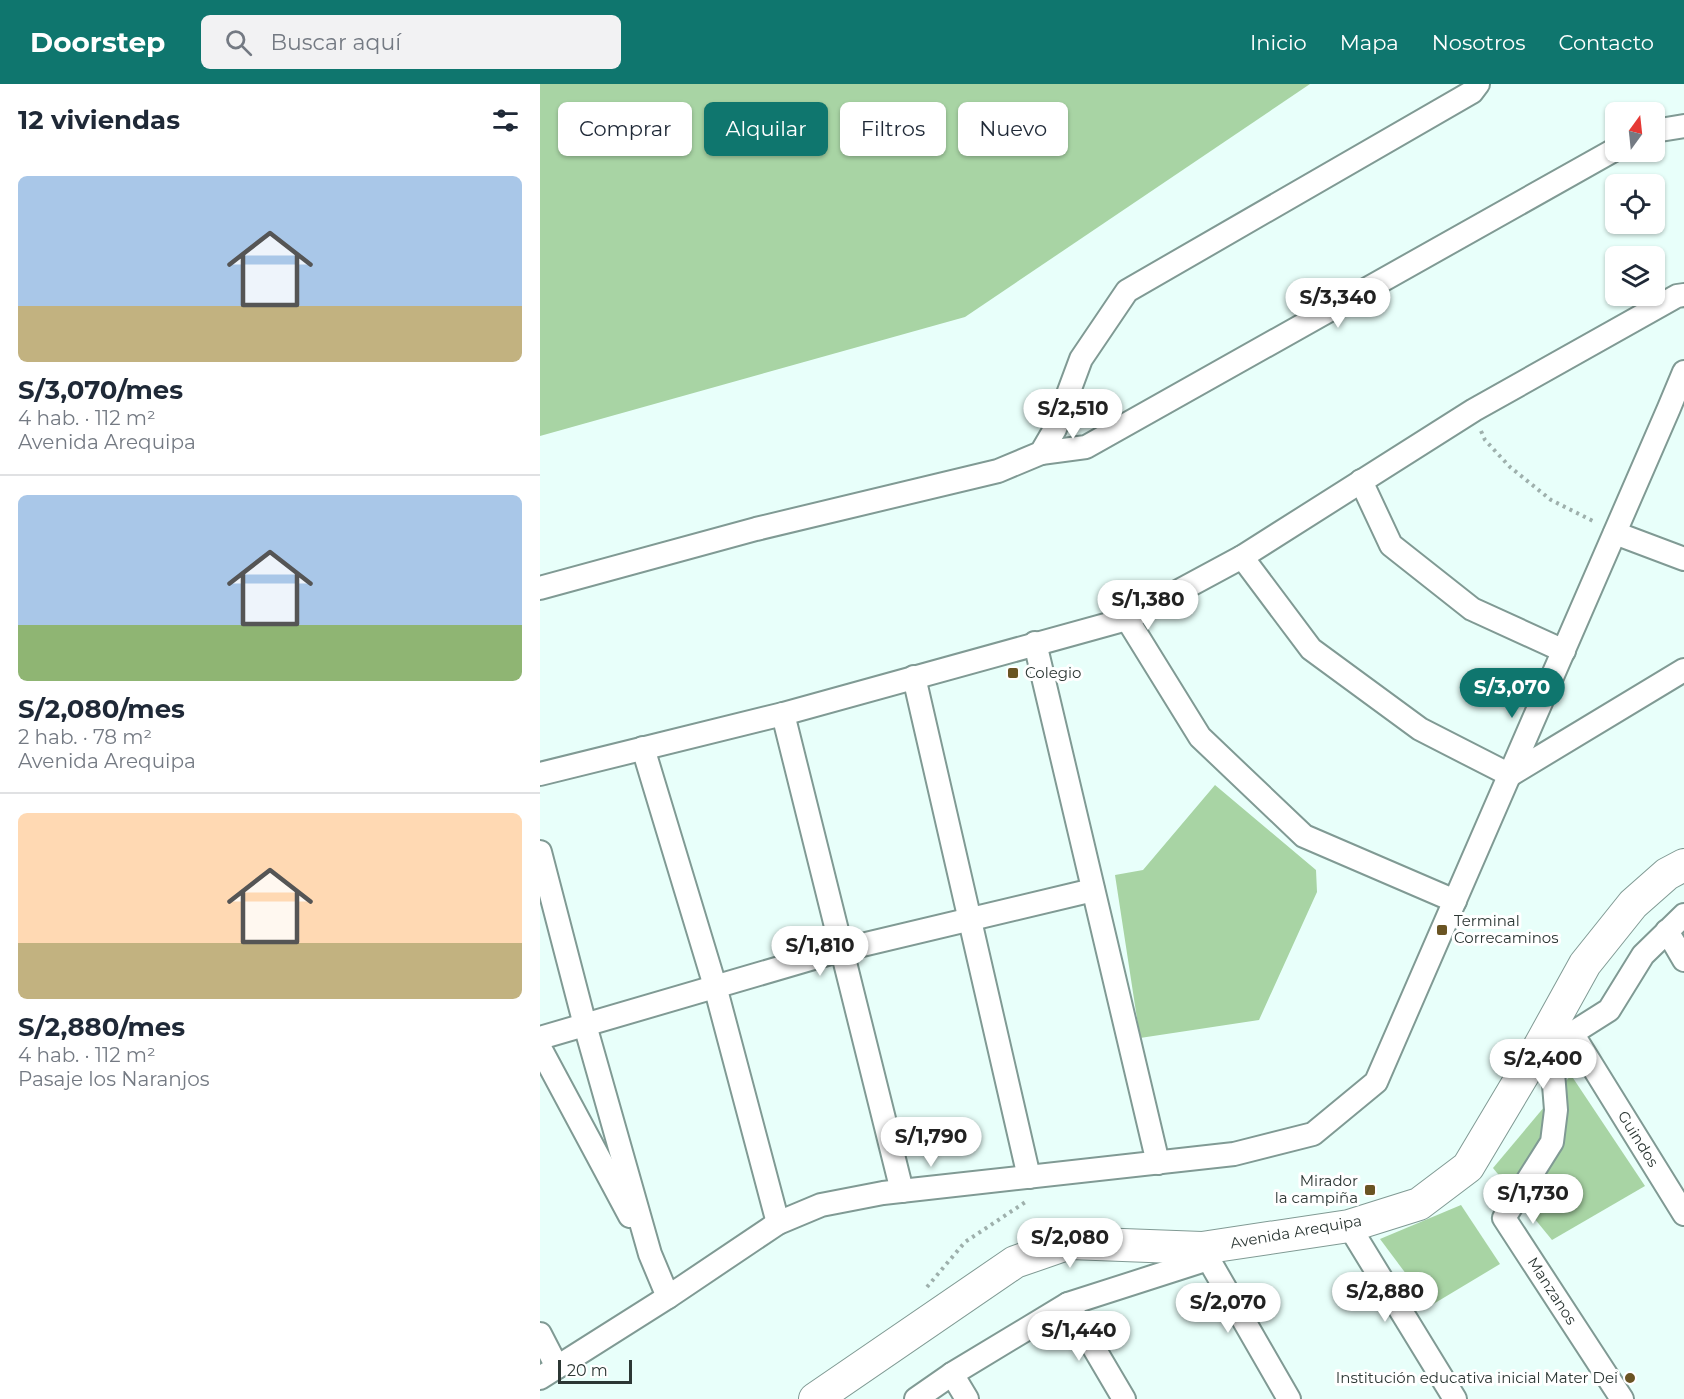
<!DOCTYPE html>
<html lang="es">
<head>
<meta charset="utf-8">
<style>
	:root { --surface:#fff; --page:#f2f2f3; --text:#1f2937; --muted:#747a83; --line:#e0e1e3; --accent:#0f766e }
	body { margin:0; font-family:Montserrat,sans-serif; background:var(--page); color:var(--text); height:100vh; display:flex; flex-direction:column; font-size:22px; white-space:nowrap }
	* { box-sizing:border-box; margin:0 }
	p { font-size:20px; color:var(--muted) }
	.icon { flex:none; width:33px; height:33px; fill:none; stroke:currentColor; stroke-width:2; stroke-linecap:round; stroke-linejoin:round }
	.map { position:relative; flex:1; overflow:hidden }
	.side { display:flex; flex-direction:column; background:var(--surface); width:540px }
	.side>* { flex:none }
	.banner { position:absolute; left:18px; top:18px; width:570px; height:54px; display:flex; gap:12px }
	.needle { width:39px; rotate:15deg }
	.fabs { position:absolute; left:1065px; top:18px; display:grid; gap:12px }
	.fabs a { display:grid; place-items:center; width:60px; height:60px; border-radius:9px; background:var(--surface); box-shadow:0 2px 4px #0004; font-size:30px }
	.scale { position:absolute; left:18px; bottom:15px; width:74px; box-sizing:border-box; padding-left:6px; border:3px solid #2c3734; border-top:0; font-size:16px; line-height:21px; white-space:nowrap; color:#2c3734; -webkit-text-stroke:4px #fff; paint-order:stroke }
	.price { position:absolute; translate:-50% -51px; padding:0 14px; border-radius:21px; background:#fff; color:#222; font-size:20px; line-height:39px; filter:drop-shadow(0 2px 3px #0008) }
	.price::after { content:''; position:absolute; left:50%; top:36px; width:18px; height:14px; margin-left:-9px; background:inherit; clip-path:polygon(0 0,100% 0,50% 100%) }
	.price.on { background:var(--accent); color:#fff }
	ul { padding:0; list-style:none }
	li { display:grid; align-content:center; gap:12px; height:318px; padding:0 18px }
	li+li { border-top:2px solid var(--line) }
	li span { display:grid; place-items:center; height:186px; border-radius:9px; color:#555 }
	li>.icon { margin-inline-start:auto }
	span .icon { width:108px; height:108px; fill:#fffc; stroke-width:1 }
	li b { font-size:26px }
	h2 { display:flex; justify-content:space-between; align-items:center; height:72px; padding:0 18px; font-size:26px }
	.tag { padding:0 21px; border-radius:9px; background:var(--surface); box-shadow:0 2px 4px #0004; font-size:21px; line-height:54px }
	.tag.on { background:var(--accent); color:#fff }
	header { display:flex; align-items:center; gap:36px; box-sizing:border-box; height:84px; padding:0 30px; background:var(--accent); color:#fff }
	header strong { font-size:28px }
	nav { display:flex; gap:33px; margin-inline-start:auto; font-size:21px }
	.search { width:420px; height:54px; background:var(--page); display:flex; align-items:center; gap:15px; box-sizing:border-box; padding:0 21px; border-radius:9px; color:var(--muted); font-size:22px }
	main { display:flex; flex:1; min-height:0 }
	.map>svg:first-child { display:block }
</style>
</head>
<body>
<header>
<strong>Doorstep</strong>
<div class="search"><svg class="icon" aria-label="search" viewBox="0 0 24 24"><circle cx="10" cy="10" r="6"/><path d="M15 15l6 6"/></svg>Buscar aquí</div>
<nav><a>Inicio</a><a>Mapa</a><a>Nosotros</a><a>Contacto</a></nav>
</header>
<main>
<section class="side">
<h2>12 viviendas<svg class="icon" aria-label="filters" viewBox="0 0 24 24"><path d="M4 7h16M4 17h16"/><circle cx="9" cy="7" r="2"/><circle cx="15" cy="17" r="2"/></svg></h2>
<ul>
<li><span style="background:linear-gradient(#a9c7e8 70%,#c2b280 0)"><svg class="icon" aria-label="home" viewBox="0 0 24 24"><path d="M3 11l9-7 9 7M6 9v11h12V9"/></svg></span><div><b>S/3,070/mes</b><p>4 hab. · 112 m²</p><p>Avenida Arequipa</p></div></li>
<li><span style="background:linear-gradient(#a9c7e8 70%,#8fb573 0)"><svg class="icon" aria-label="home" viewBox="0 0 24 24"><path d="M3 11l9-7 9 7M6 9v11h12V9"/></svg></span><div><b>S/2,080/mes</b><p>2 hab. · 78 m²</p><p>Avenida Arequipa</p></div></li>
<li><span style="background:linear-gradient(#ffd9b3 70%,#c2b280 0)"><svg class="icon" aria-label="home" viewBox="0 0 24 24"><path d="M3 11l9-7 9 7M6 9v11h12V9"/></svg></span><div><b>S/2,880/mes</b><p>4 hab. · 112 m²</p><p>Pasaje los Naranjos</p></div></li>
</ul>
</section>
<div class="map">
<svg width="1144" height="1315" viewBox="0 0 1144 1315">
	<rect width="100%" height="100%" fill="#e8fffa"/>
	<!-- green -->
	<g fill="#a8d4a4">
		<polygon points="0,0 770,0 425,233 0,352"/>
		<polygon points="675,701 776,786 777,808 719,936 600,954 575,791 603,786"/>
		<polygon points="1031,991 1105,1102 1012,1156 953,1084"/>
		<polygon points="921,1121 960,1180 890,1222 840,1155"/>
	</g>
	<g fill="none" stroke-linecap="round" stroke-linejoin="round">
		<!-- street casing -->
		<g stroke="#809a94" stroke-width="26">
			<g id="street">
				<polyline points="1114,47 1144,42"/>
				<polyline points="501,369 546,363 1076,65"/>
				<polyline points="821,397 851,461 932,525 1024,567"/>
				<polyline points="1075,449 1144,475"/>
				<polyline points="702,473 771,565 880,645 970,691 1144,586"/>
				<polyline points="0,504 216,445 458,387 501,369 515,345 541,275 587,207 932,8 938,0"/>
				<polyline points="587,535 660,653 764,752 915,817"/>
				<polyline points="495,559 618,1079"/>
				<polyline points="374,593 489,1093"/>
				<polyline points="243,630 362,1107"/>
				<polyline points="103,664 175,902 238,1139"/>
				<polyline points="0,690 243,630 587,535 702,473 934,326 1137,212 1144,211"/>
				<polyline points="0,768 45,941 110,1170 128,1213"/>
				<polyline points="1127,847 1144,876"/>
				<polyline points="1032,949 1144,1130"/>
				<polyline points="0,954 301,866 553,806"/>
				<polyline points="1020,957 1069,926 1103,871 1144,831"/>
				<polyline points="1011,963 1016,1026 1012,1058 964,1134 1082,1315"/>
				<polyline points="0,964 90,1132"/>
				<polyline points="809,1142 915,1315"/>
				<polyline points="662,1164 749,1315"/>
				<polyline points="528,1220 584,1315"/>
				<polyline points="0,1250 17,1283"/>
				<polyline points="412,1290 427,1315"/>
				<polyline points="0,1294 128,1213 238,1139 281,1121 343,1109 694,1070 773,1050 836,998 1129,324 1144,288"/>
				<polyline points="376,1315 412,1290 528,1220 668,1175"/>
			</g>
		</g>
		<!-- secondary casing -->
		<g stroke="#809a94" stroke-width="34">
			<polyline id="secondary" points="275,1315 475,1178 530,1159 662,1164 809,1142 879,1120 928,1083 993,974 1045,880 1093,820 1127,790 1144,781"/>
		</g>
		<!-- path -->
		<g stroke="#9eb0ac" stroke-width="4" stroke-dasharray="3 4.5" stroke-linecap="butt">
			<polyline points="941,347 945,356 970,383 1011,416 1055,438"/>
			<polyline points="387,1203 425,1158 487,1117"/>
		</g>
		<!-- street -->
		<use href="#street" stroke="#fff" stroke-width="22"/>
		<!-- secondary -->
		<use href="#secondary" stroke="#fff" stroke-width="32"/>
	</g>
	<!-- markers -->
	<g fill="#6a5423" stroke="#fff" stroke-width="2">
		<rect x="467" y="583" width="12" height="12" rx="3"/>
		<rect x="896" y="840" width="12" height="12" rx="3"/>
		<rect x="824" y="1100" width="12" height="12" rx="3"/>
		<circle cx="1090" cy="1294" r="6"/>
	</g>
	<g text-anchor="middle" stroke-width="6" stroke-linejoin="round" paint-order="stroke">
		<!-- poi labels -->
		<g font-size="15" fill="#2c3734" stroke="#fff" text-anchor="start">
			<text x="485" y="594">Colegio</text>
			<text x="914" y="842">Terminal<tspan x="914" dy="17">Correcaminos</tspan></text>
			<text x="818" y="1102" text-anchor="end">Mirador<tspan x="818" dy="17">la campiña</tspan></text>
			<text x="1078" y="1299" text-anchor="end">Institución educativa inicial Mater Dei</text>
		</g>
		<!-- street labels -->
		<g font-size="15" fill="#2c3734" stroke="#fff">
			<text transform="translate(1098 1055) rotate(58)" y="5">Guindos</text>
			<text transform="translate(756 1148) rotate(-10)" y="5">Avenida Arequipa</text>
			<text transform="translate(1012 1207) rotate(57)" y="5">Manzanos</text>
		</g>
	</g>
</svg>
<div class="fabs">
<a><svg class="needle" viewBox="-14 -14 28 28"><path d="M0-13l5 13h-10z" fill="#e53935"/><path d="M0 13l5-13h-10z" fill="#747a83"/></svg></a>
<a><svg class="icon" aria-label="locate" viewBox="0 0 24 24"><circle cx="12" cy="12" r="6"/><path d="M12 2v4M12 18v4M2 12h4M18 12h4"/></svg></a>
<a><svg class="icon" aria-label="layers" viewBox="0 0 24 24"><path d="M12 4l9 5-9 5-9-5zM3 14l9 5 9-5"/></svg></a>
</div>
<div class="scale">20 m</div>
<b class="price" style="left:798px;top:245px">S/3,340</b>
<b class="price" style="left:533px;top:356px">S/2,510</b>
<b class="price" style="left:608px;top:547px">S/1,380</b>
<b class="price on" style="left:972px;top:635px">S/3,070</b>
<b class="price" style="left:280px;top:893px">S/1,810</b>
<b class="price" style="left:1003px;top:1006px">S/2,400</b>
<b class="price" style="left:391px;top:1084px">S/1,790</b>
<b class="price" style="left:993px;top:1141px">S/1,730</b>
<b class="price" style="left:530px;top:1185px">S/2,080</b>
<b class="price" style="left:845px;top:1239px">S/2,880</b>
<b class="price" style="left:688px;top:1250px">S/2,070</b>
<b class="price" style="left:539px;top:1278px">S/1,440</b>
<div class="banner">
<a class="tag">Comprar</a>
<a class="tag on">Alquilar</a>
<a class="tag">Filtros</a>
<a class="tag">Nuevo</a>
</div>
</div>
</main>
</body>
</html>
